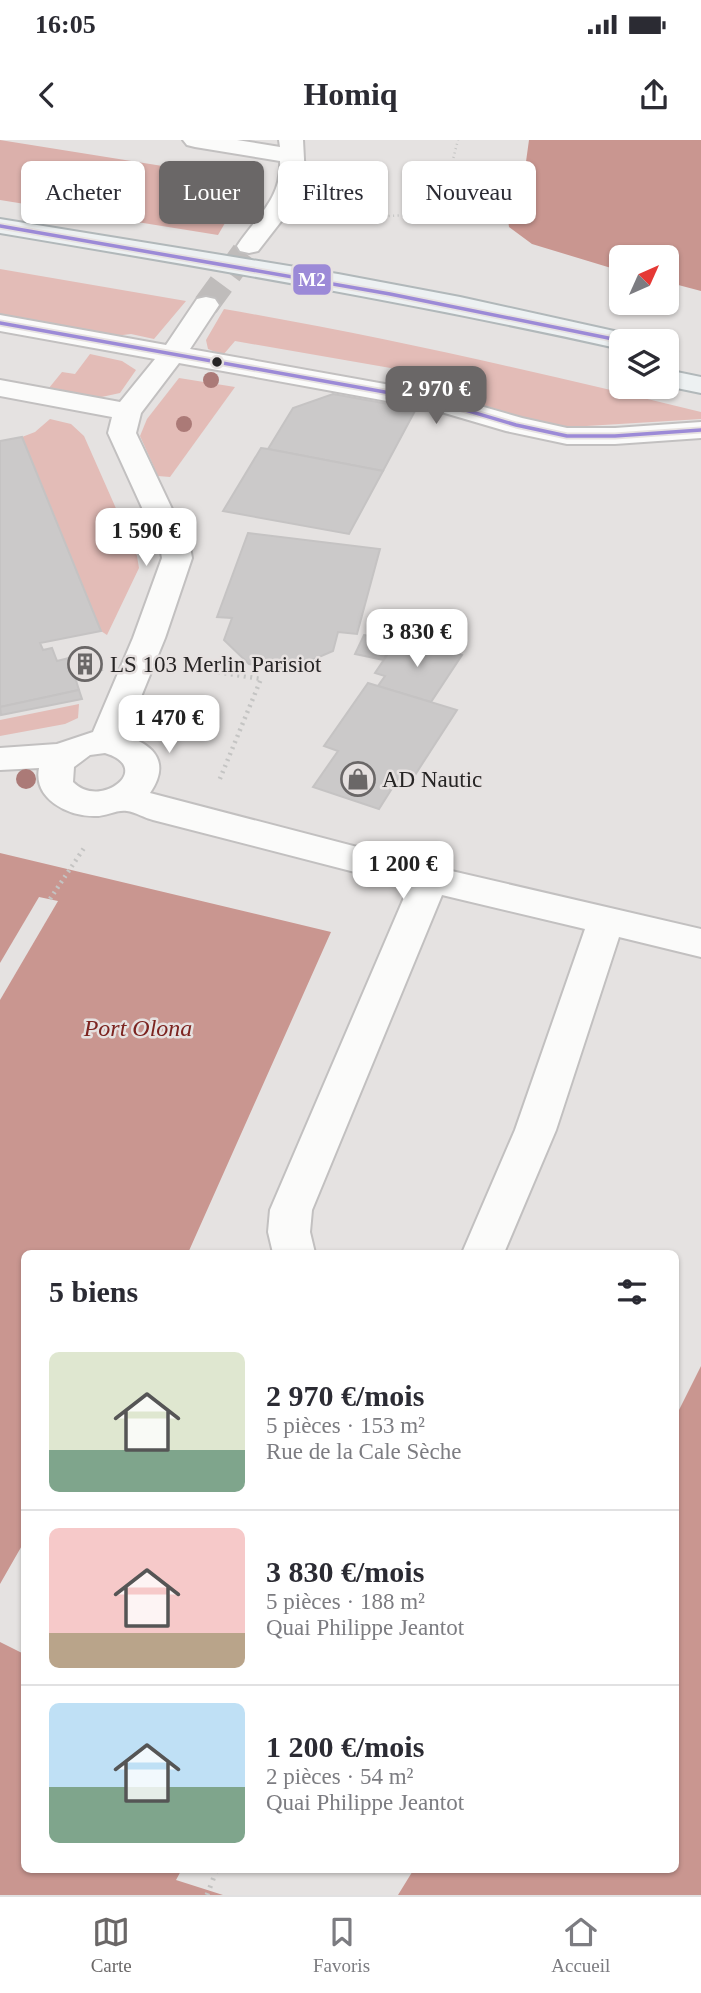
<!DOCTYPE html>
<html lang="fr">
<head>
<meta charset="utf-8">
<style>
	:root { --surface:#fff; --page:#f2f2f3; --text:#2b2b33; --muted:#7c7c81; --line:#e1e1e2; --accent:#6a6767 }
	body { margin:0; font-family:Georgia,serif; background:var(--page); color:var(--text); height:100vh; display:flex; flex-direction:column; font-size:26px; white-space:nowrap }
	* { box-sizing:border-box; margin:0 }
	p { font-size:23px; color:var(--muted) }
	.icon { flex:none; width:38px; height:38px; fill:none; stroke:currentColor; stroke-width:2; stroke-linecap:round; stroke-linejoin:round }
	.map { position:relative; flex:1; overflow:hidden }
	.drawer { position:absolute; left:21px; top:1110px; width:658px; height:623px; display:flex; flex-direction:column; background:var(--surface); border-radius:10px; box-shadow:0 2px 5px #0004 }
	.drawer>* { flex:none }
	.guide { position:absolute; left:21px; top:21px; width:660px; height:63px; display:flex; gap:14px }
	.needle { width:46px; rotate:45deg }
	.buttons { position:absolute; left:609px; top:105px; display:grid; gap:14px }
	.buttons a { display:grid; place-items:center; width:70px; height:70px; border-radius:10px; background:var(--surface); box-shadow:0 2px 5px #0004; font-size:35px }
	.price { position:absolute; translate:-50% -60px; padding:0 16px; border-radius:14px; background:#fff; color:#222; font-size:23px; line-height:46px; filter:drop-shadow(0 2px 4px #0008) }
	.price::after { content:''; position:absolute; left:50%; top:42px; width:21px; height:16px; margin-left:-10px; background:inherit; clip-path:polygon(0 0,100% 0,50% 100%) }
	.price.current { background:var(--accent); color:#fff }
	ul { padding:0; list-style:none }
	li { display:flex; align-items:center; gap:21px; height:175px; padding:0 28px }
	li+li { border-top:2px solid var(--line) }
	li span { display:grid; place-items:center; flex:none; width:196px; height:140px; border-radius:10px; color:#555 }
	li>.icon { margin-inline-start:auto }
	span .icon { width:84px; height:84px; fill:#fffc; stroke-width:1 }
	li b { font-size:30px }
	h2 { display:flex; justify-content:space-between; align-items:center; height:84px; padding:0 28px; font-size:30px }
	.chip { padding:0 24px; border-radius:10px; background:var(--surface); box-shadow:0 2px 5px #0004; font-size:24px; line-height:63px }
	.chip.current { background:var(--accent); color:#fff }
	.status { display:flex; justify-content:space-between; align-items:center; height:49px; padding:0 35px; background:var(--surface); direction:ltr }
	.status svg { height:19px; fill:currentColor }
	header { display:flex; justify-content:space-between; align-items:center; height:91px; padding:0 28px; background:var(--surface); font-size:32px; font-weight:600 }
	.tab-bar { display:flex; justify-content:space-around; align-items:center; height:98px; border-top:2px solid var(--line); background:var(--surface); font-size:19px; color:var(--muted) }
	.tab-bar a { display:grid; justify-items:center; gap:4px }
	.tab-bar .current { color:var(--accent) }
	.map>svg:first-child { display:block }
</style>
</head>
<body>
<div class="status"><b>16:05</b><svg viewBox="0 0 49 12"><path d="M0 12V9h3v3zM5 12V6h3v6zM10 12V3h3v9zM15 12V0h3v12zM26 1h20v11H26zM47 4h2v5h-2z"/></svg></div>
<header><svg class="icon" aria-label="back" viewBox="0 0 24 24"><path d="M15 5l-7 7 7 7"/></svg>Homiq<svg class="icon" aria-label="share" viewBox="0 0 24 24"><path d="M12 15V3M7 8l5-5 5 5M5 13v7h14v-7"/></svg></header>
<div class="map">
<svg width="701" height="1755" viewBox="0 0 701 1755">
	<rect width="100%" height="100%" fill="#e5e2e1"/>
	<!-- green -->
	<g fill="#e3bcb7">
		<polygon points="0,129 186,161 154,199 131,194 115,196 0,175"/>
		<path d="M 224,169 C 386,197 542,233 701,272 L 701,279 L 570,287 L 520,277 L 440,253 L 448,238 L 235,201 L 223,215 L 208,209 L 206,200 Z"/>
		<polygon points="90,214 122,221 136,230 120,253 97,258 49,248 62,232 75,234"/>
		<polygon points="179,238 235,247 170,337 158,336 140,296 147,279"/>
		<polygon points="50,279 71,284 84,296 137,416 139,428 107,495 101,491 22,297 35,292"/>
		<polygon points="79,564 78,578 65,584 0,596 0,580"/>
	</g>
	<!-- forest -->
	<polygon fill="#dbb0ab" points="0,0 175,28 217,39 239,59 218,95 0,60"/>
	<!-- water -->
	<g fill="#c99690">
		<polygon points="529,0 701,0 701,151 667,142 667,117 621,117 621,131 532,104 509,87 506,66 524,36"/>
		<polygon points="0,713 331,792 188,1113 24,1113 24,1402 0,1444"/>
		<polygon points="701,1226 701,1755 398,1755 414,1729 676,1729 676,1276"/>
		<polygon points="0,1502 24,1514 24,1729 182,1729 176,1740 223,1755 0,1755"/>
	</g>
	<!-- pier -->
	<polygon fill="#e5e2e1" points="39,757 58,761 0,860 0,823"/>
	<!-- building -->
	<g fill="#cbc9c9" stroke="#c5c3c3" stroke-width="2">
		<polygon points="333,254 416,269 383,331 268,309 293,268"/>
		<polygon points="22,297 101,491 40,503 43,510 52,508 57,521 69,518 79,550 0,567 0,301"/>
		<polygon points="261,308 268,309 383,331 349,394 223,371"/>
		<polygon points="248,393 380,409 357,494 338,492 333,511 291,529 249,524 224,500 232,478 217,477"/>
		<polygon points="364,495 392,500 384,520 355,514"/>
		<polygon points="400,496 462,515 431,562 378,546 385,536 375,533"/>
		<polygon points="96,513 102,530 74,536 69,518"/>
		<polygon points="368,543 457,570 415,635 403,631 379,669 313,647 338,611 324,606"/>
		<polygon points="79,550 82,559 1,575 0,567"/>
	</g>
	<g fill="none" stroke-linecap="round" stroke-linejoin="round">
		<!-- minor-tunnel -->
		<polyline stroke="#bfbcbb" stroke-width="26" stroke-dasharray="26 13" stroke-linecap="butt" points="206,165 249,106"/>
		<!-- minor casing -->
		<g stroke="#c2c0c0" stroke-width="4">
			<g id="minor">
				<path d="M 183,0 L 237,0 L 280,7 L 279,0 L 303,0 L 305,38 L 293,66 L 258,111 L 249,113 L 240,111 L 237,106 C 256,77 282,59 280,21 L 195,7 L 187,5 Z"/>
				<path d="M 206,157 L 215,159 L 219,165 L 190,209 L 435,253 L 522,278 L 567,288 L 615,288 L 701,282 L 701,298 L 615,304 L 567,304 L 506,291 L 431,269 L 179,223 L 141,273 L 136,293 L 190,407 L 192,418 L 165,498 L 125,596 C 156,605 170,624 150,653 L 430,726 L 701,789 L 701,817 L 619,797 L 556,990 L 504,1113 L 462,1113 L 515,990 L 585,789 L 442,755 L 312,1070 L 310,1092 L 315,1113 L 273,1113 L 268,1092 L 270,1070 L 409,746 L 153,680 C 145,678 135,672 127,671 C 117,669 105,677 94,676 C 68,676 33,659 39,628 L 0,630 L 0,608 L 57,604 L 93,592 L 133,498 L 162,418 L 160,407 L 108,293 L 112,277 L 0,256 L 0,240 L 120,262 L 155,219 L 0,191 L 0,175 L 166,205 L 197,159 ZM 105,613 C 155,628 100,670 73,642 L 74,627 L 90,615 Z"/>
			</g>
		</g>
		<!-- major casing -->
		<g stroke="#b1b8ba" stroke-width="4">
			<g id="major">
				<path d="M 0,79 L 338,134 L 460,157 L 623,193 L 632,195 L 636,201 L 621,201 L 621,209 C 415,163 208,128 0,93 Z"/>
				<polygon points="667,230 701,237 701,253 667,246"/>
			</g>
		</g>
		<!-- path-far2 -->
		<polyline stroke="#c4c4c3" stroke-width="2.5" stroke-dasharray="1 3.5" stroke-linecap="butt" points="326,72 362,77 412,75 444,54 458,0"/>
		<!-- path-far1 -->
		<g stroke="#c4c4c3" stroke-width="4.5" stroke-dasharray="2 4.5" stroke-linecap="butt">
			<polyline points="186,527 261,539 219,641"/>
			<polyline points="50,759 84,708"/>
		</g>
		<!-- path -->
		<polyline stroke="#c4c4c3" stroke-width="5" stroke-dasharray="2 6" stroke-linecap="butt" points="207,1755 217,1729"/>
		<!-- minor -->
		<use href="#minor" fill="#fbfbfa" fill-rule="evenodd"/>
		<!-- major -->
		<use href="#major" fill="#edf1f2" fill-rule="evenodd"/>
		<!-- bus-1 casing -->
		<g stroke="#e6e1e0" stroke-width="7">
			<g id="bus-1">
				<polyline points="0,86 390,154 623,201"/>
				<polyline points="0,183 435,261 516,285 567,296 615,296 701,290"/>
			</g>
		</g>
		<!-- bus-1 -->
		<use href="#bus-1" stroke="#9c8ad7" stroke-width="3.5"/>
	</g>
	<!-- trees -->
	<g fill="#ab7a77">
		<circle cx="409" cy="49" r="6"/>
		<circle cx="329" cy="58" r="7"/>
		<circle cx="211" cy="240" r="8"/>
		<circle cx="184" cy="284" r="8"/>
		<circle cx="26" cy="639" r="10"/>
	</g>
	<!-- icons -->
	<defs>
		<g id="building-ring" transform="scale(1.75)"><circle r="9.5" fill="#e6e1e0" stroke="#6a6767" stroke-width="1.5"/><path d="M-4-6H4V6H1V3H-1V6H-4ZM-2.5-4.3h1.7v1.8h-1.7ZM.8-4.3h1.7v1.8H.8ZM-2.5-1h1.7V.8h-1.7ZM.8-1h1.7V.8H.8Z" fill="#6a6767"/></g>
		<g id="shop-ring" transform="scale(1.75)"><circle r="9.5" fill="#e6e1e0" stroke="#6a6767" stroke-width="1.5"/><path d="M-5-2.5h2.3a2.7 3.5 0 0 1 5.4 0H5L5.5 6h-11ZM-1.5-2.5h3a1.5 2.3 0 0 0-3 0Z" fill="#6a6767"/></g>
	</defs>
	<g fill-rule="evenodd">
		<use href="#building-ring" x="85" y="524"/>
		<use href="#shop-ring" x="358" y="639"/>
	</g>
	<!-- markers -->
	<circle fill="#272525" stroke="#e6e1e0" stroke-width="2.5" cx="217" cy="222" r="6"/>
	<g text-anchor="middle" stroke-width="5" stroke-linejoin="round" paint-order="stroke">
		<!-- poi labels -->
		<g font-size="23" fill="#272525" stroke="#e6e1e0" text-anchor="start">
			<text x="110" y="532">LS 103 Merlin Parisiot</text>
			<text x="382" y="647">AD Nautic</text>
		</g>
		<!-- water labels -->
		<g font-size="24" font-style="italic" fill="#7c2420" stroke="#e6e1e0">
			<text x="138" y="896">Port Olona</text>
		</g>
	</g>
	<rect stroke="#e6e1e0" stroke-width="2.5" x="292" y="123" width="40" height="33" rx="7" fill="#9c8ad7"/>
	<g font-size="19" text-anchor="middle" font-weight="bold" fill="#fff">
		<text x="312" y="146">M2</text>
	</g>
</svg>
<div class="buttons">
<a><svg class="needle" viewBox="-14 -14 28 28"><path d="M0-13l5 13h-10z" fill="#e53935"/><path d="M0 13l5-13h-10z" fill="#7c7c81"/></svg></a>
<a><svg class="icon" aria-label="layers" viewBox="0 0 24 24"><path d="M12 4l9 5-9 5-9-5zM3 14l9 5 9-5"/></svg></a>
</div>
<b class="price current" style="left:436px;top:286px">2 970 €</b>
<b class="price" style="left:146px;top:428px">1 590 €</b>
<b class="price" style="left:417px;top:529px">3 830 €</b>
<b class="price" style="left:169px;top:615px">1 470 €</b>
<b class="price" style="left:403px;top:761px">1 200 €</b>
<div class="guide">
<a class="chip">Acheter</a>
<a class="chip current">Louer</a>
<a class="chip">Filtres</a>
<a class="chip">Nouveau</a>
</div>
<section class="drawer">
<h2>5 biens<svg class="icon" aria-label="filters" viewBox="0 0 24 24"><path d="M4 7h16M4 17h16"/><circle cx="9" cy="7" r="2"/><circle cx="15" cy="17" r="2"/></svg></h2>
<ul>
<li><span style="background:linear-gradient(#dfe7d0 70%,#7fa58c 0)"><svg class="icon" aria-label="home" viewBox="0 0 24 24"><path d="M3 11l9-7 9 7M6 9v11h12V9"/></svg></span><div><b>2 970 €/mois</b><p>5 pièces · 153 m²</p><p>Rue de la Cale Sèche</p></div></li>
<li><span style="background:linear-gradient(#f6c9c9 75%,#b9a48a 0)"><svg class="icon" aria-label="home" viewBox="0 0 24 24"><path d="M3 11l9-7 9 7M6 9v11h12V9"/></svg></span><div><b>3 830 €/mois</b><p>5 pièces · 188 m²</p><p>Quai Philippe Jeantot</p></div></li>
<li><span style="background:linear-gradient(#bfe0f5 60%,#7fa58c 0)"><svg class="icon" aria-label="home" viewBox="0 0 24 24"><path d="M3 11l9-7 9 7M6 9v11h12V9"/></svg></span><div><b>1 200 €/mois</b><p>2 pièces · 54 m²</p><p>Quai Philippe Jeantot</p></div></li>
</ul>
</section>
</div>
<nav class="tab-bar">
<a class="current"><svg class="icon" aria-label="map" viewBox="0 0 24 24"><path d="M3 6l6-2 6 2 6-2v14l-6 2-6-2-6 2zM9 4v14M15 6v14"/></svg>Carte</a>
<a><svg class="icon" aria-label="saved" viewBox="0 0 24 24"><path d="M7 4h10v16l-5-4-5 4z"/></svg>Favoris</a>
<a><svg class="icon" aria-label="home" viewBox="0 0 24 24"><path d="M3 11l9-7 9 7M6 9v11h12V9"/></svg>Accueil</a>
</nav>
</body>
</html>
